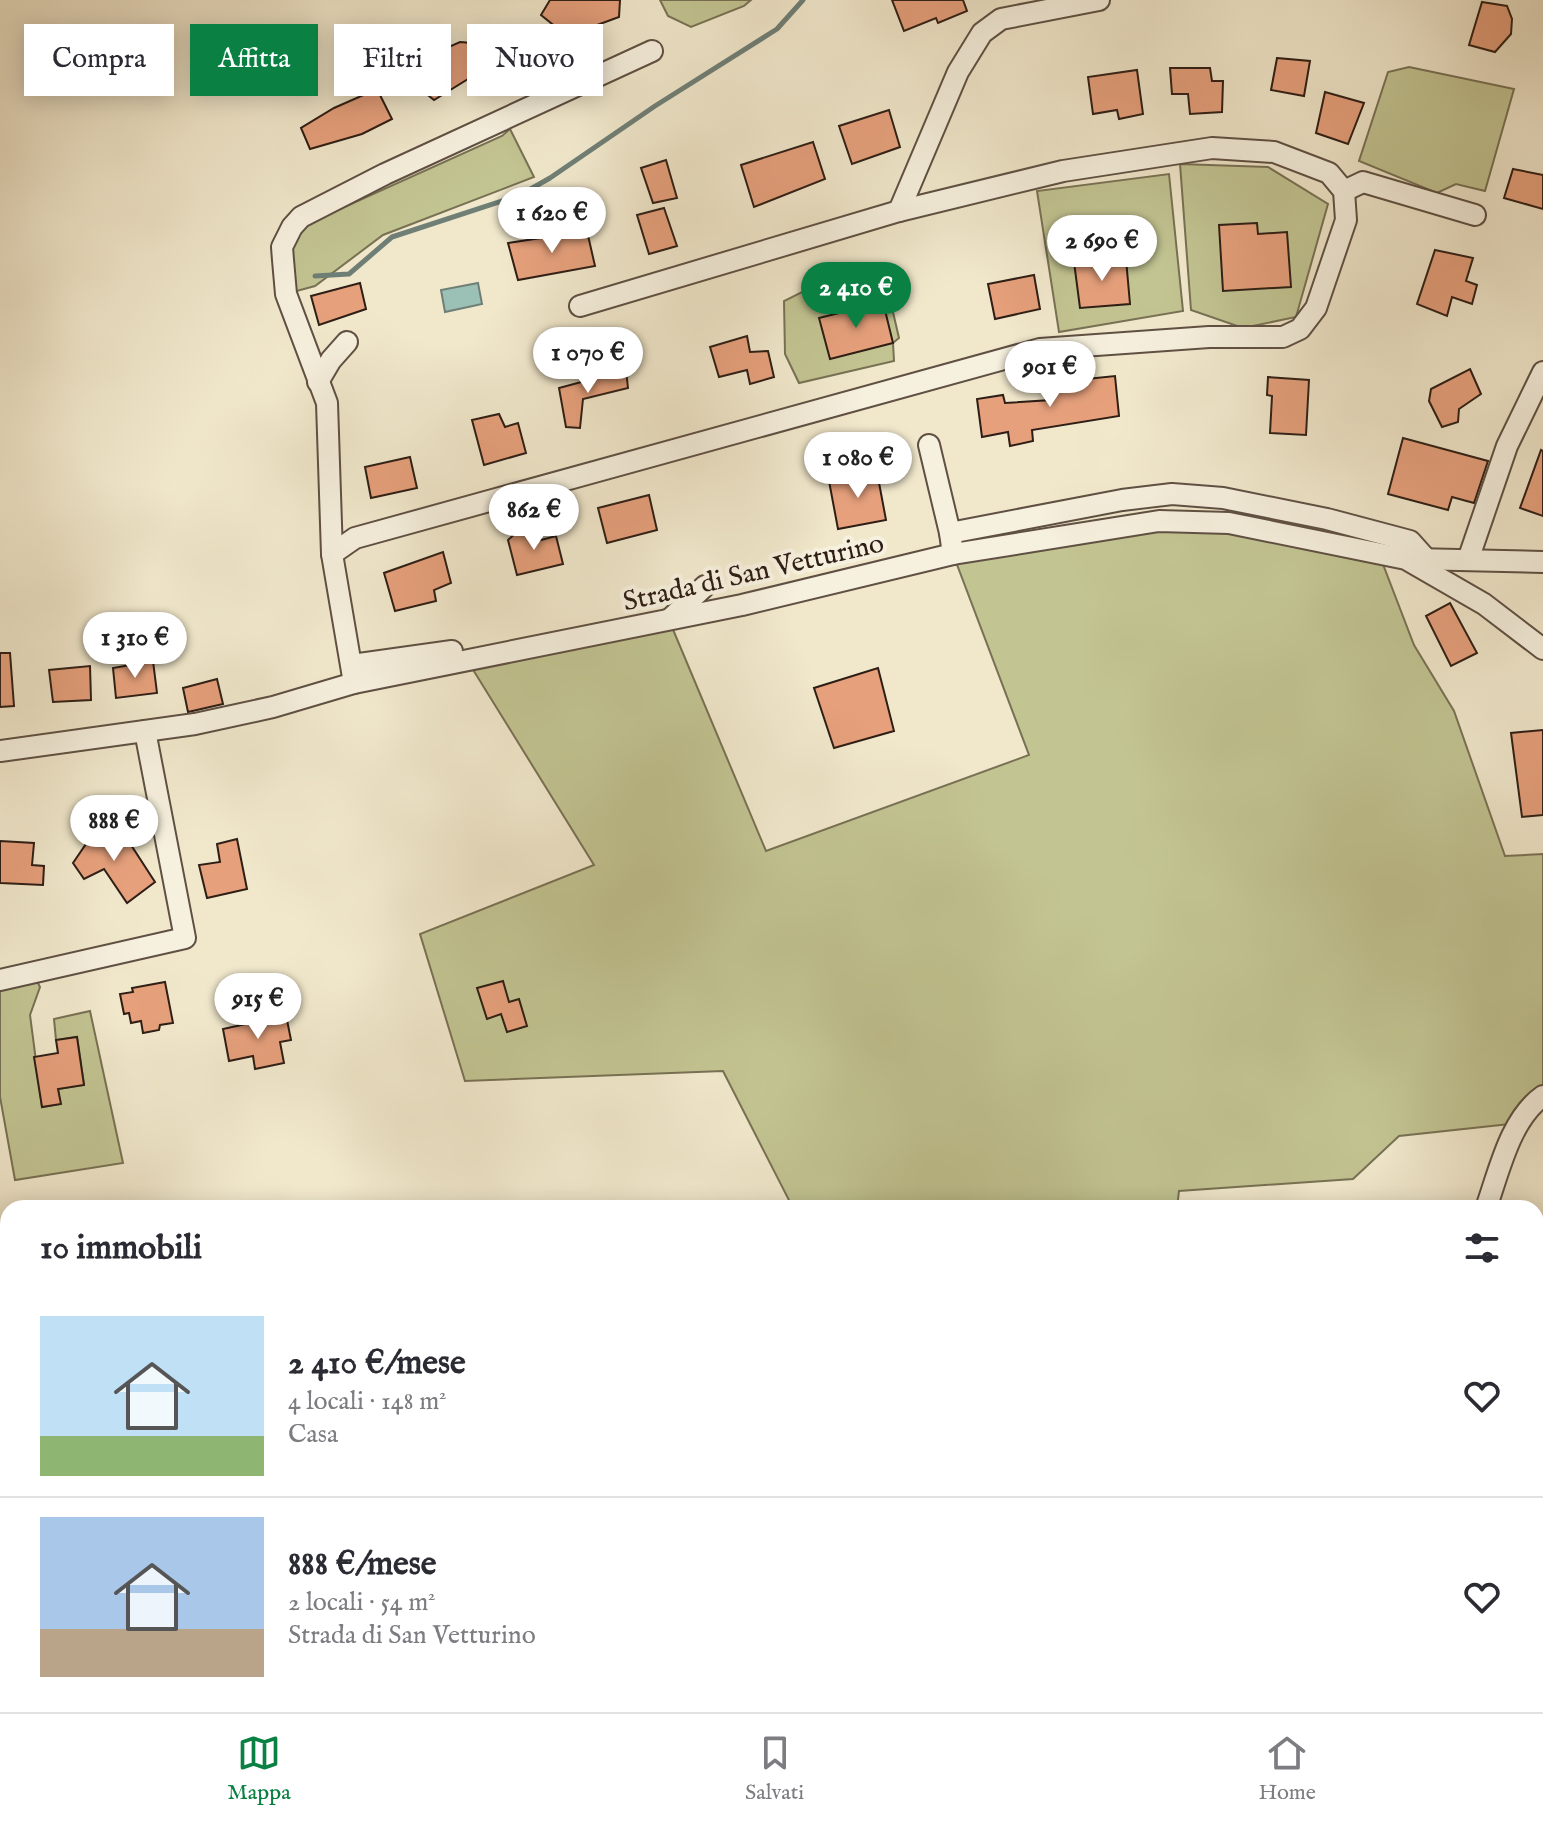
<!DOCTYPE html>
<html lang="it">
<head>
<meta charset="utf-8">
<style>
	:root { --surface:#fff; --page:#f7f7f7; --text:#2b2b33; --muted:#7c7c81; --line:#e1e1e2; --accent:#0b8043 }
	body { margin:0; font-family:"IM FELL English",serif; background:var(--page); color:var(--text); height:100vh; display:flex; flex-direction:column; font-size:30px; white-space:nowrap }
	* { box-sizing:border-box; margin:0 }
	p { font-size:26px; color:var(--muted) }
	.icon { flex:none; width:44px; height:44px; fill:none; stroke:currentColor; stroke-width:2; stroke-linecap:round; stroke-linejoin:round }
	.map { position:relative; flex:1; overflow:hidden }
	.sheet { position:absolute; left:0px; top:1200px; width:1544px; height:512px; display:flex; flex-direction:column; background:var(--surface); border-radius:24px 24px 0 0; box-shadow:0 4px 20px #0003 }
	.sheet>* { flex:none }
	.top-card { position:absolute; left:24px; top:24px; width:800px; height:72px; display:flex; gap:16px }
	.price { position:absolute; translate:-50% -68px; padding:0 18px; border-radius:28px; background:#fff; color:#222; font-size:26px; line-height:52px; filter:drop-shadow(0 2px 4px #0008) }
	.price::after { content:''; position:absolute; left:50%; top:48px; width:24px; height:18px; margin-left:-12px; background:inherit; clip-path:polygon(0 0,100% 0,50% 100%) }
	.price.on { background:var(--accent); color:#fff }
	ul { padding:0; list-style:none }
	li { display:flex; align-items:center; gap:24px; height:200px; padding:0 40px }
	li+li { border-top:2px solid var(--line) }
	li span { display:grid; place-items:center; flex:none; width:224px; height:160px; border-radius:0px; color:#555 }
	li>.icon { margin-inline-start:auto }
	span .icon { width:96px; height:96px; fill:#fffc; stroke-width:1 }
	li b { font-size:34px }
	h2 { display:flex; justify-content:space-between; align-items:center; height:96px; padding:0 40px; font-size:34px }
	.chip { padding:0 28px; border-radius:0px; background:var(--surface); box-shadow:0 4px 20px #0003; font-size:28px; line-height:72px }
	.chip.on { background:var(--accent); color:#fff }
	.dock { display:flex; justify-content:space-around; align-items:center; height:112px; border-top:2px solid var(--line); background:var(--surface); font-size:22px; color:var(--muted) }
	.dock a { display:grid; justify-items:center; gap:4px }
	.dock .on { color:var(--accent) }
	.map>svg:first-child { display:block }
</style>
</head>
<body>
<div class="map">
<svg width="1543" height="1712" viewBox="0 0 1543 1712">
	<rect width="100%" height="100%" fill="#f1e8cc"/>
	<filter id="stains"><feTurbulence type="fractalNoise" baseFrequency=".0025" numOctaves="4"/><feColorMatrix values="0 0 0 0 .2 0 0 0 0 .09 0 0 0 0 .02 0 0 0 .5 -.17"/></filter>
	<radialGradient id="worn" r=".72"><stop offset=".6" stop-color="#630" stop-opacity="0"/><stop offset="1" stop-color="#630" stop-opacity=".3"/></radialGradient>
	<!-- green -->
	<g fill="#c2c492" stroke="#787154" stroke-width="2">
		<polygon points="660,0 751,0 744,6 691,27 668,16"/>
		<polygon points="1409,67 1514,89 1485,191 1456,184 1437,193 1359,161 1388,72"/>
		<polygon points="510,129 534,177 383,235 315,286 293,292 291,242 300,227 502,136"/>
		<polygon points="1180,164 1268,167 1328,204 1296,317 1243,328 1191,310"/>
		<polygon points="1169,174 1183,311 1059,332 1037,191"/>
		<polygon points="885,278 899,338 893,343 894,361 799,383 785,354 784,301 824,281"/>
		<polygon points="1159,521 1379,554 1414,645 1454,711 1505,856 1543,854 1543,1096 1519,1123 1399,1136 1353,1179 1179,1191 1177,1208 793,1208 723,1071 465,1081 420,934 594,865 467,660 669,620 766,851 1029,755 953,554"/>
		<polygon points="35,977 40,987 30,1015 42,1107 60,1104 58,1089 84,1085 77,1037 56,1040 54,1019 90,1011 123,1163 15,1180 0,1097 0,985"/>
	</g>
	<!-- water -->
	<polygon fill="#9bc0b6" stroke="#6f7f76" stroke-width="2" points="478,283 482,304 445,312 441,290"/>
	<g fill="none" stroke-linecap="round" stroke-linejoin="round">
		<!-- stream -->
		<polyline stroke="#6f7f76" stroke-width="5" points="315,276 349,274 392,237 520,195 550,178 655,106 777,29 803,0"/>
	</g>
	<!-- building -->
	<g fill="#e6a07c" stroke="#2e1e15" stroke-width="2">
		<polygon points="550,0 620,0 619,17 567,36 541,15"/>
		<polygon points="892,0 963,0 967,11 938,23 936,18 904,31"/>
		<polygon points="1482,2 1507,6 1512,19 1511,34 1495,52 1469,45"/>
		<polygon points="460,42 484,44 481,71 434,100 413,83 426,57"/>
		<polygon points="1277,58 1310,61 1304,96 1271,90"/>
		<polygon points="1170,68 1210,68 1212,81 1223,81 1222,112 1190,114 1188,94 1172,94"/>
		<polygon points="1137,70 1143,114 1119,119 1117,110 1093,114 1088,77"/>
		<polygon points="377,89 392,119 362,134 310,149 301,128 334,108"/>
		<polygon points="1325,92 1364,103 1348,144 1316,133"/>
		<polygon points="889,110 900,147 852,164 839,126"/>
		<polygon points="813,142 825,179 754,207 741,165"/>
		<polygon points="666,160 677,198 653,203 641,168"/>
		<polygon points="1513,169 1543,175 1543,209 1504,198"/>
		<polygon points="664,208 677,246 649,254 637,215"/>
		<polygon points="1257,223 1258,234 1287,232 1291,287 1223,291 1219,225"/>
		<polygon points="587,231 595,266 518,280 508,243"/>
		<polygon points="1435,250 1473,258 1466,281 1477,285 1472,304 1452,297 1447,316 1417,304"/>
		<polygon points="1126,259 1130,304 1080,308 1074,262"/>
		<polygon points="1034,275 1040,309 995,319 988,284"/>
		<polygon points="360,283 366,309 319,325 311,296"/>
		<polygon points="883,302 893,343 830,359 819,318"/>
		<polygon points="747,336 750,352 768,351 774,377 750,384 747,370 719,377 710,347"/>
		<polygon points="1470,369 1481,394 1459,409 1458,422 1442,427 1429,401 1431,389"/>
		<polygon points="626,370 628,388 583,399 580,428 566,427 559,388"/>
		<polygon points="1115,376 1119,416 1032,430 1033,441 1010,446 1008,432 982,437 977,399 1003,395 1005,403 1051,400 1048,383"/>
		<polygon points="1268,377 1309,380 1306,435 1270,433 1272,396 1267,395"/>
		<polygon points="499,414 505,427 518,423 526,453 484,465 472,420"/>
		<polygon points="1403,438 1488,461 1474,503 1452,497 1448,510 1388,494"/>
		<polygon points="1541,450 1543,451 1543,516 1520,508"/>
		<polygon points="410,457 417,488 371,498 365,467"/>
		<polygon points="877,472 886,520 838,529 829,481"/>
		<polygon points="649,495 657,530 607,543 598,508"/>
		<polygon points="521,528 539,534 541,540 556,536 563,564 517,575 508,540"/>
		<polygon points="443,552 451,583 434,590 436,601 395,611 384,573"/>
		<polygon points="1450,603 1477,653 1451,666 1426,616"/>
		<polygon points="0,653 10,653 14,706 0,707"/>
		<polygon points="153,661 157,693 116,698 113,668"/>
		<polygon points="90,666 91,700 53,702 49,670"/>
		<polygon points="878,668 894,731 834,748 814,688"/>
		<polygon points="217,679 223,704 188,712 183,688"/>
		<polygon points="1543,730 1543,815 1522,817 1511,733"/>
		<polygon points="101,822 131,845 155,882 127,903 104,869 84,879 73,863"/>
		<polygon points="237,839 247,889 207,898 199,865 220,862 217,844"/>
		<polygon points="0,841 34,843 32,865 44,866 43,885 0,883"/>
		<polygon points="503,981 509,1002 519,999 527,1026 507,1032 501,1014 487,1019 477,988"/>
		<polygon points="165,982 173,1023 160,1025 159,1030 143,1033 141,1021 131,1023 129,1013 124,1014 120,994 133,992 132,988"/>
		<polygon points="286,1015 291,1040 280,1042 284,1063 255,1069 253,1056 229,1061 223,1029"/>
		<polygon points="77,1037 84,1085 58,1089 61,1104 42,1107 34,1057 58,1053 56,1040"/>
	</g>
	<g fill="none" stroke-linecap="round" stroke-linejoin="round">
		<!-- minor casing -->
		<g stroke="#5f5043" stroke-width="24">
			<g id="minor">
				<polyline points="1344,191 1363,182 1475,215"/>
				<polyline points="899,211 958,72 982,33 1001,19 1099,0"/>
				<polyline points="318,382 331,360 347,342"/>
				<polyline points="929,445 950,533"/>
				<polyline points="332,554 327,403 286,294 283,260 282,247 292,227 301,217 385,174 652,51"/>
				<polyline points="953,554 950,533 1122,500 1172,494 1223,498 1327,519 1410,541 1427,560"/>
				<polyline points="1414,559 1543,562"/>
				<polyline points="1468,560 1507,446 1543,372"/>
				<polyline points="670,619 705,586"/>
				<polyline points="352,665 452,651"/>
				<polyline points="354,683 332,554 355,538 1040,349 1209,337 1283,337 1300,329 1316,308 1346,220 1344,191 1329,173 1274,152 1212,148 1063,171 899,211 580,306"/>
				<polyline points="0,751 195,724 273,707 354,683 742,605 953,554 1159,521 1229,523 1406,559 1484,604 1543,649"/>
				<polyline points="0,980 185,938 145,731"/>
				<path d="M 1486,1208 C 1499,1172 1510,1119 1543,1096"/>
				<polyline points="1343,1712 1343,1704"/>
			</g>
		</g>
		<!-- path -->
		<polyline stroke="#2e1e15" stroke-width="3" stroke-dasharray="2 4" stroke-linecap="butt" points="0,1650 8,1665"/>
		<!-- minor -->
		<use href="#minor" stroke="#f6f0de" stroke-width="20"/>
	</g>
	<g text-anchor="middle" stroke-width="8" stroke-linejoin="round" paint-order="stroke">
		<!-- street labels -->
		<g font-size="28" fill="#2e1e15" stroke="#f6f0de">
			<text transform="translate(753 571) rotate(-13)" y="10">Strada di San Vetturino</text>
		</g>
	</g>
	<rect width="100%" height="100%" filter="url(#stains)"/>
	<rect width="100%" height="100%" fill="url(#worn)"/>
</svg>
<b class="price" style="left:552px;top:255px">1 620 €</b>
<b class="price" style="left:1102px;top:283px">2 690 €</b>
<b class="price on" style="left:856px;top:330px">2 410 €</b>
<b class="price" style="left:588px;top:395px">1 070 €</b>
<b class="price" style="left:1050px;top:409px">901 €</b>
<b class="price" style="left:858px;top:500px">1 080 €</b>
<b class="price" style="left:534px;top:552px">862 €</b>
<b class="price" style="left:135px;top:680px">1 310 €</b>
<b class="price" style="left:114px;top:863px">888 €</b>
<b class="price" style="left:258px;top:1041px">915 €</b>
<div class="top-card">
<a class="chip">Compra</a>
<a class="chip on">Affitta</a>
<a class="chip">Filtri</a>
<a class="chip">Nuovo</a>
</div>
<section class="sheet">
<h2>10 immobili<svg class="icon" aria-label="filters" viewBox="0 0 24 24"><path d="M4 7h16M4 17h16"/><circle cx="9" cy="7" r="2"/><circle cx="15" cy="17" r="2"/></svg></h2>
<ul>
<li><span style="background:linear-gradient(#bfe0f5 75%,#8fb573 0)"><svg class="icon" aria-label="home" viewBox="0 0 24 24"><path d="M3 11l9-7 9 7M6 9v11h12V9"/></svg></span><div><b>2 410 €/mese</b><p>4 locali · 148 m²</p><p>Casa</p></div><svg class="icon" aria-label="heart" viewBox="0 0 24 24"><path d="M12 20l-8-8c-3-5 5-10 8-4 3-6 11-1 8 4z"/></svg></li>
<li><span style="background:linear-gradient(#a9c7e8 70%,#b9a48a 0)"><svg class="icon" aria-label="home" viewBox="0 0 24 24"><path d="M3 11l9-7 9 7M6 9v11h12V9"/></svg></span><div><b>888 €/mese</b><p>2 locali · 54 m²</p><p>Strada di San Vetturino</p></div><svg class="icon" aria-label="heart" viewBox="0 0 24 24"><path d="M12 20l-8-8c-3-5 5-10 8-4 3-6 11-1 8 4z"/></svg></li>
</ul>
</section>
</div>
<nav class="dock">
<a class="on"><svg class="icon" aria-label="map" viewBox="0 0 24 24"><path d="M3 6l6-2 6 2 6-2v14l-6 2-6-2-6 2zM9 4v14M15 6v14"/></svg>Mappa</a>
<a><svg class="icon" aria-label="saved" viewBox="0 0 24 24"><path d="M7 4h10v16l-5-4-5 4z"/></svg>Salvati</a>
<a><svg class="icon" aria-label="home" viewBox="0 0 24 24"><path d="M3 11l9-7 9 7M6 9v11h12V9"/></svg>Home</a>
</nav>
</body>
</html>
